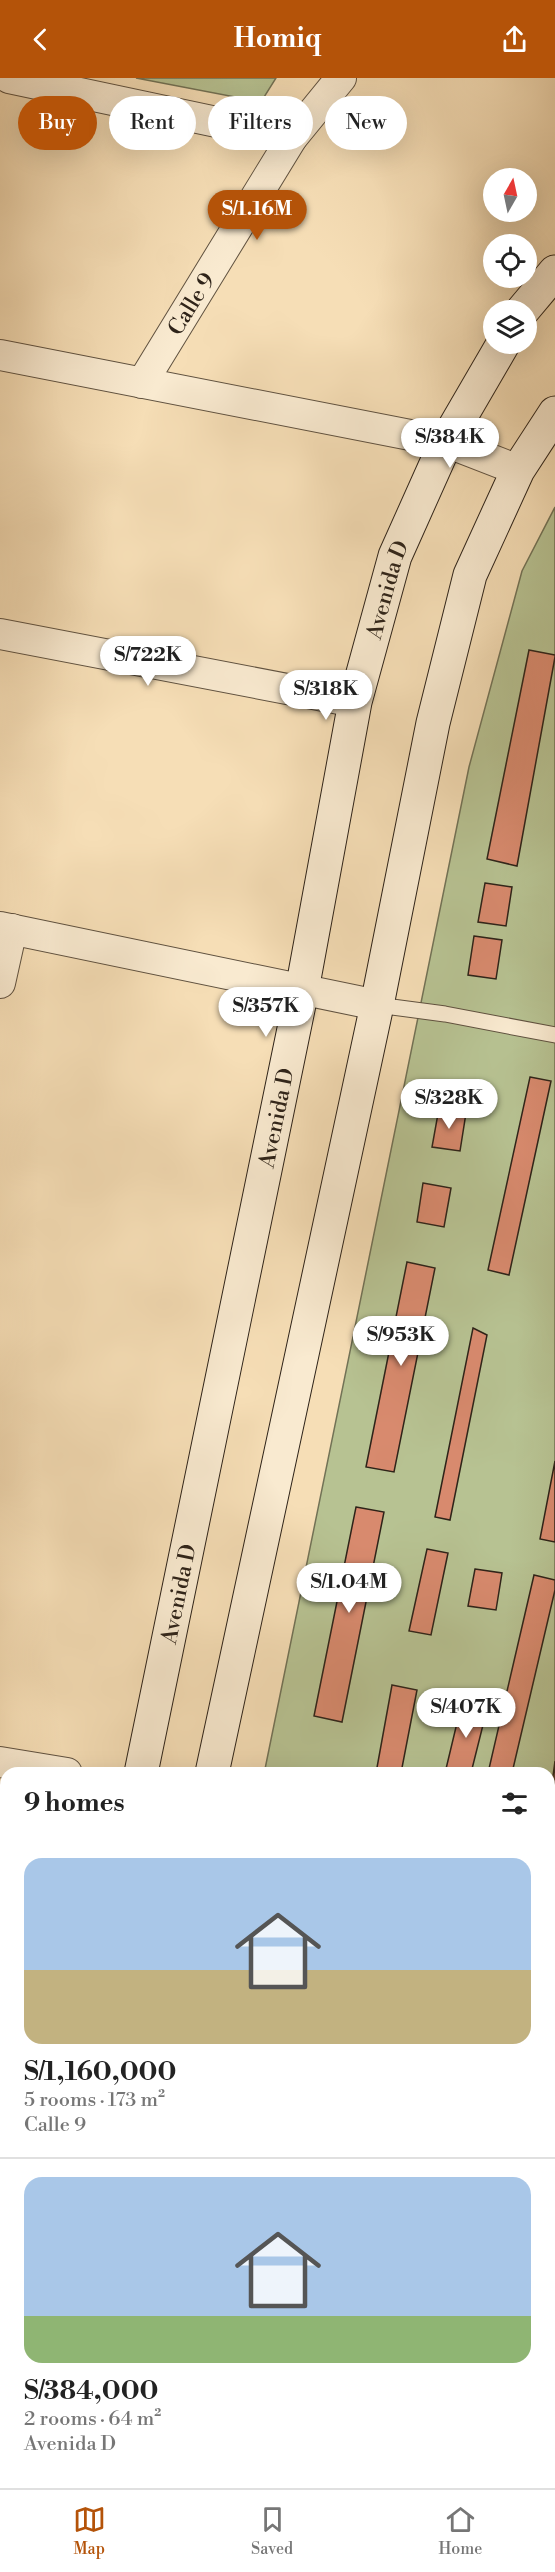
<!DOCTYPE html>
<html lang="en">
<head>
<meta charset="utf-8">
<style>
	:root { --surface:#fff; --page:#f6f6f6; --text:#222; --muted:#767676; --line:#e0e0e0; --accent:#b45309 }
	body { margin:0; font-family:"Libre Bodoni",serif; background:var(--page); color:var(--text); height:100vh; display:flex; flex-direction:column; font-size:22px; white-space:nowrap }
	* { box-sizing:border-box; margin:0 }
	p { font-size:20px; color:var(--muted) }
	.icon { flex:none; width:33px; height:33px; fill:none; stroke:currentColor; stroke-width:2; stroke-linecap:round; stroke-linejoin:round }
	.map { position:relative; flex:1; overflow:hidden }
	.panel { position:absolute; left:0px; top:1689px; width:555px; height:722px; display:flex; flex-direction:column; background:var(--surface); border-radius:18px 18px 0 0; box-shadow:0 6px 24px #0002 }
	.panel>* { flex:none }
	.top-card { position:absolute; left:18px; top:18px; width:519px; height:54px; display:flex; gap:12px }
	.needle { width:39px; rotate:9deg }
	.controls { position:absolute; left:483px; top:90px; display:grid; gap:12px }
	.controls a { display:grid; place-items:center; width:54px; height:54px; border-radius:50%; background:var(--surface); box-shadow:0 6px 24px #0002; font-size:30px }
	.price { position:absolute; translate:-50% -51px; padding:0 14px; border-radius:21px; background:#fff; color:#222; font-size:20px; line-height:39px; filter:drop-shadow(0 2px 3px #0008) }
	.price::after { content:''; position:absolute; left:50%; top:36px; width:18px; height:14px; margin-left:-9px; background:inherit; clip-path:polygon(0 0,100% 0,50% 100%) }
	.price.current { background:var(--accent); color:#fff }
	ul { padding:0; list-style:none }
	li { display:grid; align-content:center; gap:12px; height:318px; padding:0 24px }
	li+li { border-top:2px solid var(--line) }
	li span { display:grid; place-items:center; height:186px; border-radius:18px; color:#555 }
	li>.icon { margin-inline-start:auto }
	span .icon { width:108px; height:108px; fill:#fffc; stroke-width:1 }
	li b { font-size:26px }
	h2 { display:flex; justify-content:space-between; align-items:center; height:72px; padding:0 24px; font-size:26px }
	.pill { padding:0 21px; border-radius:27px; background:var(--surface); box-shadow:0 6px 24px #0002; font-size:21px; line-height:54px }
	.pill.current { background:var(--accent); color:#fff }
	header { display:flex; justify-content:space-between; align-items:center; height:78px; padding:0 24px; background:var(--accent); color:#fff; font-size:27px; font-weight:700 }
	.tabs { display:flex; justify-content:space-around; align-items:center; height:84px; border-top:2px solid var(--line); background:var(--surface); font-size:16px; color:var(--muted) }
	.tabs a { display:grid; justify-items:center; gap:3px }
	.tabs .current { color:var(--accent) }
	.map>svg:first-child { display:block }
</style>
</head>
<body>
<header><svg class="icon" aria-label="back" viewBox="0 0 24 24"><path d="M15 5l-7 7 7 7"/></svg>Homiq<svg class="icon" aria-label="share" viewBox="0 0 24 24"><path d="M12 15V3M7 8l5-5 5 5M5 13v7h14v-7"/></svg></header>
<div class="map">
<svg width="555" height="2410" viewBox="0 0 555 2410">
	<rect width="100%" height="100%" fill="#f6deb6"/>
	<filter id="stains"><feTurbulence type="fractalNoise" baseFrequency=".00333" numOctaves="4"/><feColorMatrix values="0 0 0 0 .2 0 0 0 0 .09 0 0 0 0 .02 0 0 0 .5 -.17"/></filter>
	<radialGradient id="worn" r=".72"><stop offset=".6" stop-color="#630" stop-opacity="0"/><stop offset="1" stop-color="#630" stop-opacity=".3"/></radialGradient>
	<!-- green -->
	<g fill="#b7c292" stroke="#727256" stroke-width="1.5">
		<polygon points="136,0 276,0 261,24"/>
		<polygon points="555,429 555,1752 549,1751 549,1695 282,1695 265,1691 469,689 522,493"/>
	</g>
	<!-- building -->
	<g fill="#d88a6e" stroke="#2e2319" stroke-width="1.5">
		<polygon points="529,572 555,577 555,579 517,788 487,781"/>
		<polygon points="485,805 512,809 506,848 478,844"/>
		<polygon points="474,858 502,862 496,901 468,897"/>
		<polygon points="530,999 551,1003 509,1197 488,1192"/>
		<polygon points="439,1030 466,1035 460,1073 432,1069"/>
		<polygon points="423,1105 451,1110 444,1149 417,1144"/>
		<polygon points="407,1184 435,1190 394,1394 366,1389"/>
		<polygon points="473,1250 487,1257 450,1442 435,1439"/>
		<polygon points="555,1383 555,1464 540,1461"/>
		<polygon points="356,1429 384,1434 342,1644 314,1638"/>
		<polygon points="427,1471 448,1475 431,1557 409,1553"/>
		<polygon points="475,1491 502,1495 496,1532 468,1528"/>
		<polygon points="534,1497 555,1502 555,1512 512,1695 488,1695"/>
		<polygon points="392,1607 417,1612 401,1695 376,1695"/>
		<polygon points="462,1624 487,1631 471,1695 445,1695"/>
		<polygon points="555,1683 555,1731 549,1728"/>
	</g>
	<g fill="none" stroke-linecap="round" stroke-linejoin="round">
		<!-- service casing -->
		<g stroke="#605240" stroke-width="17">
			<polyline id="service" points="377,927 445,936 555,957"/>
		</g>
		<!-- minor casing -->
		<g stroke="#605240" stroke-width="32">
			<g id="minor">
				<polyline points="9,0 292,60"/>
				<polyline points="0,277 446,364 518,392"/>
				<path id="s1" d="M 142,305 L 292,60 L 341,0"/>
				<polyline points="0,556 355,624"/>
				<polyline points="0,849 377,927"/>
				<polyline points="0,905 12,851"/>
				<polyline points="0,1684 67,1695"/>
				<polyline points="0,1848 6,1849"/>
				<polyline points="549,2326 555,2327"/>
			</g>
		</g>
		<!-- tertiary casing -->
		<g stroke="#605240" stroke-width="35">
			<g id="tertiary">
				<polyline points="549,1781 555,1782"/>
				<polyline points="549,1925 555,1927"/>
			</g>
		</g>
		<!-- secondary casing -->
		<g stroke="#2e2319" stroke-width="35">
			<g id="secondary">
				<polyline points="523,232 555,194"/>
				<path id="s2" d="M 141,1695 L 302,912 L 355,624 L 395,478 L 446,364 L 503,266"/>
				<polyline points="212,1695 377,927 433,645 470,497 518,392 555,335"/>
				<polyline points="0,2204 6,2176"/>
				<polyline points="36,2410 37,2404"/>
			</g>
		</g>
		<!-- trunk casing -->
		<g stroke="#2e2319" stroke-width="35">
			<g id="trunk">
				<polyline points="0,1727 6,1728"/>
				<polyline points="0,1800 6,1801"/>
				<polyline points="549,1830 555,1831"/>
				<polyline points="549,1891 555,1892"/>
			</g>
		</g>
		<!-- service -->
		<use href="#service" stroke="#f9ead0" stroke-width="15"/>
		<!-- minor -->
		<use href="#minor" stroke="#f9ead0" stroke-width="30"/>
		<!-- tertiary -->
		<use href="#tertiary" stroke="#f9ead0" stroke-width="33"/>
		<!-- secondary -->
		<use href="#secondary" stroke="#f9ead0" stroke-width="33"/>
		<!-- trunk -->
		<use href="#trunk" stroke="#ebbf7b" stroke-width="33"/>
	</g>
	<g text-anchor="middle" stroke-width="4.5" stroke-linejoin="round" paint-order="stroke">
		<!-- street labels -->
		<g font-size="22" fill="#2e2319" stroke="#f9ead0">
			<text dy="8" stroke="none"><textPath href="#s1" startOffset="93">Calle 9</textPath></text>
			<text dy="8" stroke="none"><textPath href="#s2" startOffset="1209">Avenida D</textPath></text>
			<text dy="8" stroke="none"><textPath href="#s2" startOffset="669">Avenida D</textPath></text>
			<text dy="8" stroke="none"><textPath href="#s2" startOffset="183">Avenida D</textPath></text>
		</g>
	</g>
	<rect width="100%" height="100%" filter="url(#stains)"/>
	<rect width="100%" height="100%" fill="url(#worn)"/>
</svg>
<div class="controls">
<a><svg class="needle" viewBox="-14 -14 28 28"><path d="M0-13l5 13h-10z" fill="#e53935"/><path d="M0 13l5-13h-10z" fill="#767676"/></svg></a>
<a><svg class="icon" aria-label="locate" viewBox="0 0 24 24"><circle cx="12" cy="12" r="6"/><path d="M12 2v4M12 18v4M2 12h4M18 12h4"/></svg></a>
<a><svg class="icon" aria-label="layers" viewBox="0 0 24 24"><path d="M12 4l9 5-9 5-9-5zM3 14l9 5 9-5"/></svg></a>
</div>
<b class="price current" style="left:257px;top:163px">S/1.16M</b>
<b class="price" style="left:450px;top:391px">S/384K</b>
<b class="price" style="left:148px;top:609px">S/722K</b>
<b class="price" style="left:326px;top:643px">S/318K</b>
<b class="price" style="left:266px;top:960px">S/357K</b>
<b class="price" style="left:449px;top:1052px">S/328K</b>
<b class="price" style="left:401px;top:1289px">S/953K</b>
<b class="price" style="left:349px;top:1536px">S/1.04M</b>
<b class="price" style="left:466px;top:1661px">S/407K</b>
<div class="top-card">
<a class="pill current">Buy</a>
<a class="pill">Rent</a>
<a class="pill">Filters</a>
<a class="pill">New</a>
</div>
<section class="panel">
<h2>9 homes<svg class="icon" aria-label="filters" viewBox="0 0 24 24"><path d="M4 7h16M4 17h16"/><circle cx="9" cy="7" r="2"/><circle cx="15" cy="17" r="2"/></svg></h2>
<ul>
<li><span style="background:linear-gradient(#a9c7e8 60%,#c2b280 0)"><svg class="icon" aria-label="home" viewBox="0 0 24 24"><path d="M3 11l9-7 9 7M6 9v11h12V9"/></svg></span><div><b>S/1,160,000</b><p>5 rooms · 173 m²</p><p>Calle 9</p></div></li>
<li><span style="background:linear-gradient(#a9c7e8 75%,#8fb573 0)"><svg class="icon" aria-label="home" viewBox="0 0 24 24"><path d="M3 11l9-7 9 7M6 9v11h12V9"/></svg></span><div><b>S/384,000</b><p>2 rooms · 64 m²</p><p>Avenida D</p></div></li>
</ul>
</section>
</div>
<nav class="tabs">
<a class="current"><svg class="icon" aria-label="map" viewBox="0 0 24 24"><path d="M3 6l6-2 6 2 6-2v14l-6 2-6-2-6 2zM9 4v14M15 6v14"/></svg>Map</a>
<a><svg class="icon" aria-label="saved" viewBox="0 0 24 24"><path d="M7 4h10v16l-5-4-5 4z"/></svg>Saved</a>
<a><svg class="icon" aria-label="home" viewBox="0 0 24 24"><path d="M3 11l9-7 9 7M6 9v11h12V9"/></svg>Home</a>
</nav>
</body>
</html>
